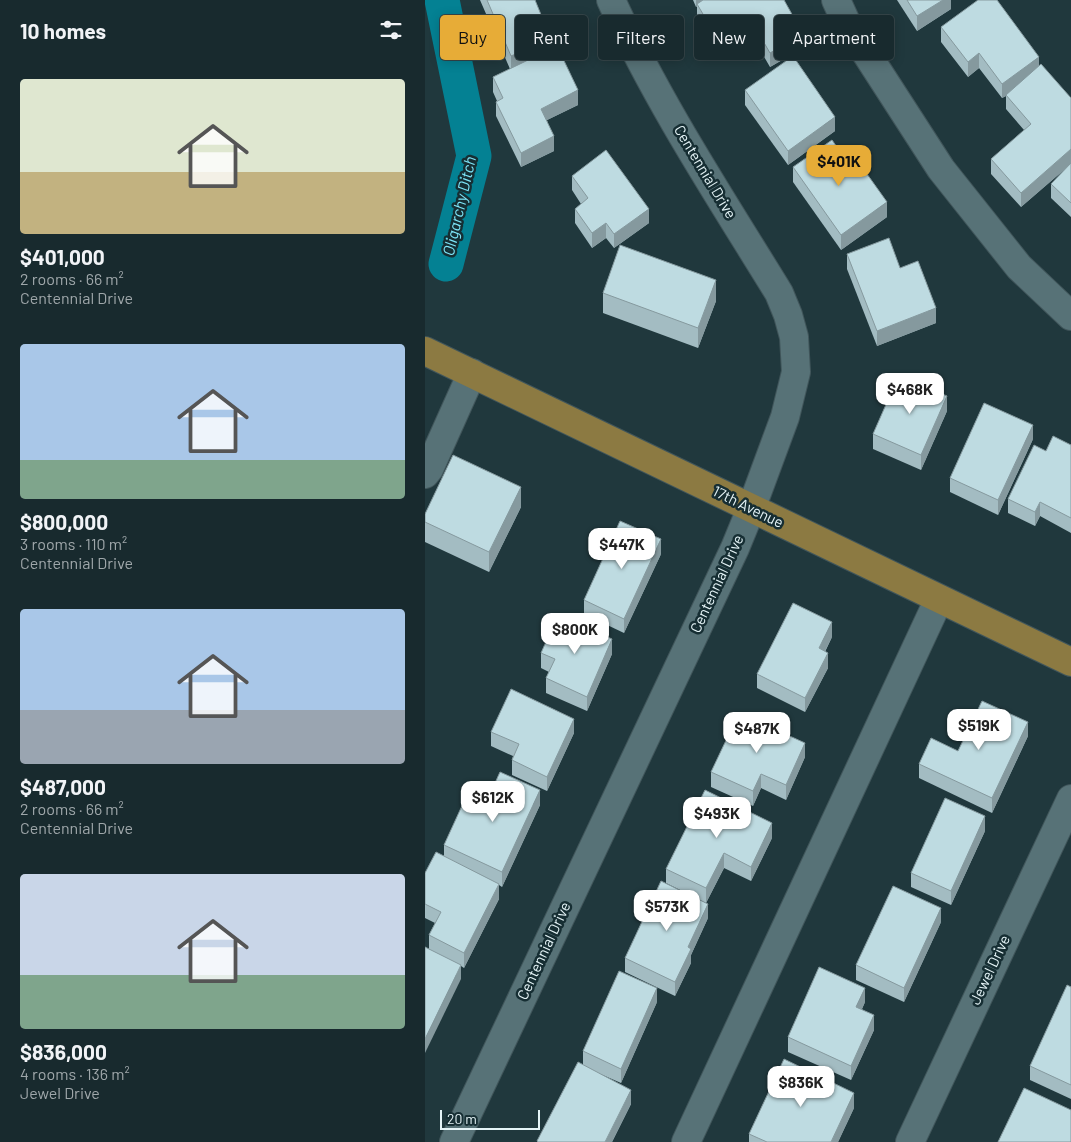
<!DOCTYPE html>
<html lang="en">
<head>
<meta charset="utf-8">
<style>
	:root { --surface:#182a2e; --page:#213236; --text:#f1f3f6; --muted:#9fa7aa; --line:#36464a; --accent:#e7ac37 }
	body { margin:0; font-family:Barlow,sans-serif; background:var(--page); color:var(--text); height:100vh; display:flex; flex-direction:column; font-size:19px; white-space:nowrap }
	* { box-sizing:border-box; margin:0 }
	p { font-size:16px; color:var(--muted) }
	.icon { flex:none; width:28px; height:28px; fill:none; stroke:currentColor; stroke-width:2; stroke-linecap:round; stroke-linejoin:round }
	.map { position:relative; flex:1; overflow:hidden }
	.drawer { display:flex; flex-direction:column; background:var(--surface); width:425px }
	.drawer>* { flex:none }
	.guide { position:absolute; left:15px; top:15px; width:475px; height:45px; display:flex; gap:10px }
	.scale { position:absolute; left:15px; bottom:12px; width:100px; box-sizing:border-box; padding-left:5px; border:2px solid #e5f4f7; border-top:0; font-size:14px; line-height:18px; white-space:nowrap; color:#e5f4f7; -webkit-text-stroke:4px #162e33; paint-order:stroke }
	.price { position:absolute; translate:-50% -42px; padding:0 11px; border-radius:10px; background:#fff; color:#222; font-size:16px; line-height:32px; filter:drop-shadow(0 1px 2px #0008) }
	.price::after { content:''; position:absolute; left:50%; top:30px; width:15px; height:11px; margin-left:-8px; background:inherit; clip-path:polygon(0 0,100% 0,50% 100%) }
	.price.selected { background:var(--accent); color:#111 }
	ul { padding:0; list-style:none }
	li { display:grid; align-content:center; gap:10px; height:265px; padding:0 20px }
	li span { display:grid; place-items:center; height:155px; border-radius:5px; color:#555 }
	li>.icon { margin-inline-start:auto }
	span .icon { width:90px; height:90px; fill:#fffc; stroke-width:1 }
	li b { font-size:21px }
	h2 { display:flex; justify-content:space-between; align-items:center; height:60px; padding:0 20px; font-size:21px }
	.pill { padding:0 18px; border-radius:5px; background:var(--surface); box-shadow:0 2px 12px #0003,0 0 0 1px var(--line); font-size:18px; line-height:45px }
	.pill.selected { background:var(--accent); color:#111 }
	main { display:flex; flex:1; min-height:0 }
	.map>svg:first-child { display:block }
</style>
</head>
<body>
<main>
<section class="drawer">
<h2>10 homes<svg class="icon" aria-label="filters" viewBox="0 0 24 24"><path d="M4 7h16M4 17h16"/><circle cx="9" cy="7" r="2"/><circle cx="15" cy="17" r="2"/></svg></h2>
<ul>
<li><span style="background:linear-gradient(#dfe7d0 60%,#c2b280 0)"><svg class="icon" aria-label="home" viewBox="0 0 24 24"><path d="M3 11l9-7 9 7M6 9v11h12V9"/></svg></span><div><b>$401,000</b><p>2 rooms · 66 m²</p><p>Centennial Drive</p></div></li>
<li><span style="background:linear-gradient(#a9c7e8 75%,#7fa58c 0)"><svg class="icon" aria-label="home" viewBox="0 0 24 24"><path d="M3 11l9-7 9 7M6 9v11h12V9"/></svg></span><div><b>$800,000</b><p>3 rooms · 110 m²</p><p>Centennial Drive</p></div></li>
<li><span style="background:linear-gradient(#a9c7e8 65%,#9aa5b1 0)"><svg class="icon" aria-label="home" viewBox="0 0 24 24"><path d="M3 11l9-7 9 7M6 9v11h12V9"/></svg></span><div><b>$487,000</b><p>2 rooms · 66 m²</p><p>Centennial Drive</p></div></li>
<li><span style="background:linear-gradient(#c9d6e8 65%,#7fa58c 0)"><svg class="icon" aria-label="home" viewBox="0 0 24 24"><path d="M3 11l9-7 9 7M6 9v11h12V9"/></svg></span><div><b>$836,000</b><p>4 rooms · 136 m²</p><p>Jewel Drive</p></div></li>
</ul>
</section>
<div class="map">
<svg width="646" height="1142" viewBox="0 0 646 1142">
	<rect width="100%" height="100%" fill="#20383d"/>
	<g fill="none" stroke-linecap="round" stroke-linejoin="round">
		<!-- canal -->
		<polyline stroke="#048193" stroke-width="35" points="17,0 49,156 21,264"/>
		<!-- minor casing -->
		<g stroke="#41565b" stroke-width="30">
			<g id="minor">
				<polyline points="411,0 421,22 516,169 594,267 646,316"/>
				<polyline points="0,474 4,469 47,373"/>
				<path d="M 29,1142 L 310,548 L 326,509 L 360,417 L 371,372 L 369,337 L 363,315 L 354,293 C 295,197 233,103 186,0"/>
				<polyline points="261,1142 514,599"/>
				<polyline points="485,1142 646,799"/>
			</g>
		</g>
		<!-- major casing -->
		<g stroke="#41565b" stroke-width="30">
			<polyline id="major" points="0,351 646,662"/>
		</g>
		<!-- minor -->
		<use href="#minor" stroke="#577277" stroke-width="28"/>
		<!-- major -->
		<use href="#major" stroke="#8c7a42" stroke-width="28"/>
	</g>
	<!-- wall -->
	<g fill="#a3bcc2">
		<polygon points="55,0 110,0 126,49 153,105 122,120 129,151 96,167 71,116 71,102 72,101 68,92 68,77 85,69"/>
		<polygon points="268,0 359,0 378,48 345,67 327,36 294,56 272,18 272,6 271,7"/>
		<polygon points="472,0 526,0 526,9 492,31"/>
		<polygon points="516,27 614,66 646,98 646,217 626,198 626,184 641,168 596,207 566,174 566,159 599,130 581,109 581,96 577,98 554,68 543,77 516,42"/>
		<polygon points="320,90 410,131 363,165 320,105"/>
		<polygon points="368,167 462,217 416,250 368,182"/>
		<polygon points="147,176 224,223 189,248 181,238 167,248 150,223 150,209 156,204 147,190"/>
		<polygon points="422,254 475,268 511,323 452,346 422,269"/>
		<polygon points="178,293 291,301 273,348 178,313"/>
		<polygon points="522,411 496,470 448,449 448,434"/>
		<polygon points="608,439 573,515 525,492 525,478"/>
		<polygon points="646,445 646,533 615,516 610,526 583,513 583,499 621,451"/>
		<polygon points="96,507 64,572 0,542 0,514"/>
		<polygon points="236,554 199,633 159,614 159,600"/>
		<polygon points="407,637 400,652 403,668 380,712 332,688 332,674"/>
		<polygon points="116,653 187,654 162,711 121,693 121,678 124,672 116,668"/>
		<polygon points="66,732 149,733 122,791 87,775 87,760 88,756 66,746"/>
		<polygon points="603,736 567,813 494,778 494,764"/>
		<polygon points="380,757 361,800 336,788 328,806 286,787 286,772"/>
		<polygon points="60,805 115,805 77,887 74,885 74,899 39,968 36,966 36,979 4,949 4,935 10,923 0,918 0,873 19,856 19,845"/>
		<polygon points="560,831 526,905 486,887 486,873"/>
		<polygon points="347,838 326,881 299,868 281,903 241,883 241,869"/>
		<polygon points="283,918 266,955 266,963 250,996 200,972 200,958"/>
		<polygon points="516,922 479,1002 431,980 431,965"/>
		<polygon points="646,987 646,1099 605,1080 605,1066"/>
		<polygon points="232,1002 196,1083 173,1073 206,1104 187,1142 112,1142 158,1065 158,1051"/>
		<polygon points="440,1002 437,1009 449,1030 426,1080 363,1052 363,1037"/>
		<polygon points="429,1108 413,1142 324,1142 324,1134"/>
	</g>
	<!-- shaded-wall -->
	<g fill="#85999e">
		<polygon points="271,0 287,0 272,4 272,6 271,7"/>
		<polygon points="518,0 526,0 526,9 492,31 492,16"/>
		<polygon points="327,22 327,36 294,56 294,41"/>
		<polygon points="378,34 378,48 345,67 345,53"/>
		<polygon points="126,39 126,53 86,71 86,56"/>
		<polygon points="554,53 554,68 543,77 543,62"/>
		<polygon points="614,57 614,72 581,95 581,96 577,98 577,84"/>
		<polygon points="153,90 153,105 116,123 116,109"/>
		<polygon points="410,117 410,131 363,165 363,151"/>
		<polygon points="129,136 129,151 96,167 96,153"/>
		<polygon points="646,149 646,164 596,207 596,193"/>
		<polygon points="462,202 462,217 416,250 416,235"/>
		<polygon points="224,209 224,223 189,248 189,234"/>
		<polygon points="181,223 181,238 167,248 167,233"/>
		<polygon points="291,280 291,301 273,348 273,328"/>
		<polygon points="511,308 511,323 452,346 452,331"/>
		<polygon points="522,396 522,411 496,470 496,455"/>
		<polygon points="608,425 608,439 573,515 573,500"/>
		<polygon points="96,487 96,507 64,572 64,552"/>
		<polygon points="615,502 615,516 610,526 610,512"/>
		<polygon points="236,539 236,554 199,633 199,619"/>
		<polygon points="407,622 407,637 394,663 394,648"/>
		<polygon points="187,639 187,654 162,711 162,697"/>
		<polygon points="403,653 403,668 380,712 380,698"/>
		<polygon points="149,719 149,733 122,791 122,777"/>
		<polygon points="603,722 603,736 567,813 567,798"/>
		<polygon points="380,743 380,757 361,800 361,785"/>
		<polygon points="336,774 336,788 328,806 328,791"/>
		<polygon points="115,790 115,805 77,887 77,872"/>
		<polygon points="560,816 560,831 526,905 526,891"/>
		<polygon points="347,823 347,838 326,881 326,867"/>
		<polygon points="299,853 299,868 281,903 281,888"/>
		<polygon points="74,884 74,899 39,968 39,953"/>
		<polygon points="283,904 283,918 266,955 266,963 250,996 250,982 263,947"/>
		<polygon points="516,908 516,922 479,1002 479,988"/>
		<polygon points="36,965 36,979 0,1053 0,1039"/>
		<polygon points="232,988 232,1002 196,1083 196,1069"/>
		<polygon points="440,988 440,1002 431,1022 431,1007"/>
		<polygon points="449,1015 449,1030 426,1080 426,1066"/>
		<polygon points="206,1090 206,1104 187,1142 180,1142"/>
		<polygon points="429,1093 429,1108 413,1142 406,1142"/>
	</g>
	<!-- building -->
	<g fill="#bedbe1" stroke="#85999e">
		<polygon points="62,0 110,0 126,39 86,56"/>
		<polygon points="278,0 359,0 378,34 345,53 327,22 294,41 272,4"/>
		<polygon points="482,0 518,0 492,16"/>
		<polygon points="553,0 572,0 614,57 577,84 554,53 543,62 516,27"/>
		<polygon points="132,46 153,90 116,109 129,136 96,153 71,102 78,98 68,77"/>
		<polygon points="368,56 410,117 363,151 320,90"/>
		<polygon points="616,64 646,98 646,149 596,193 566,159 606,124 581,95"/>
		<polygon points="407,140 430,173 437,167 462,202 416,235 368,167"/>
		<polygon points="181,150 224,209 189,234 181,223 167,233 150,209 163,198 147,176"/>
		<polygon points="646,163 646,203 626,184"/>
		<polygon points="464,238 475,268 493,261 511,308 452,331 422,254"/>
		<polygon points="195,245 291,280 273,328 178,293"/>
		<polygon points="474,375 522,396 496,455 448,434"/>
		<polygon points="559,403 608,425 573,500 525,478"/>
		<polygon points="628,436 646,445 646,518 615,502 610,512 583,499 609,445 621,451"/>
		<polygon points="28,455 96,487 64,552 0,522 0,514"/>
		<polygon points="195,521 236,539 199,619 159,600"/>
		<polygon points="368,603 407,622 394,648 403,653 380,698 332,674"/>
		<polygon points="133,615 187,639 162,697 121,678 130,659 116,653"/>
		<polygon points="86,689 149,719 122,777 87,760 94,744 66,732"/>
		<polygon points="557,701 603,722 567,798 494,764 506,738 533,751"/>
		<polygon points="314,713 380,743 361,785 336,774 328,791 286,772"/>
		<polygon points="75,772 115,790 77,872 19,845 41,797 60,805"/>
		<polygon points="280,790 347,823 326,867 299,853 281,888 241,869"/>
		<polygon points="520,798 560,816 526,891 486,873"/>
		<polygon points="11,852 74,884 39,953 4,935 16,912 0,904 0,873"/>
		<polygon points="236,881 283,904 263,947 266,949 250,982 200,958"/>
		<polygon points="468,886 516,908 479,988 431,965"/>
		<polygon points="0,947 36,965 0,1039"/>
		<polygon points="394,967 440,988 431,1007 449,1015 426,1066 363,1037"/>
		<polygon points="194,971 232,988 196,1069 158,1051"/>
		<polygon points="642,985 646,987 646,1085 605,1066"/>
		<polygon points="359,1059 429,1093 406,1142 342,1142 324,1134"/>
		<polygon points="153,1062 206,1090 180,1142 113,1142 112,1141"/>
		<polygon points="599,1088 646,1110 646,1142 573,1142"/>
	</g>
	<g text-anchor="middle" stroke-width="5" stroke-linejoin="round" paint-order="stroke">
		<!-- street labels -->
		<g font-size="15" fill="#e5f4f7" stroke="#162e33">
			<text transform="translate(280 172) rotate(59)" y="5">Centennial Drive</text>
			<text transform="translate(323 507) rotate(26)" y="5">17th Avenue</text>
			<text transform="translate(292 584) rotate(-65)" y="5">Centennial Drive</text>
			<text transform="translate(119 951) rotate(-65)" y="5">Centennial Drive</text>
			<text transform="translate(565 970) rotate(-65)" y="5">Jewel Drive</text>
		</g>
		<!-- water labels -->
		<g font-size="16" font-style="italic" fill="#7ee7fa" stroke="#162e33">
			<text transform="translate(34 206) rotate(-77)" y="6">Oligarchy Ditch</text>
		</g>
	</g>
</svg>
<div class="scale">20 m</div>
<b class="price selected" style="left:414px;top:187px">$401K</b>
<b class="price" style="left:485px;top:415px">$468K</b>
<b class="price" style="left:197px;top:570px">$447K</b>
<b class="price" style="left:150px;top:655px">$800K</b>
<b class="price" style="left:554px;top:751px">$519K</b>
<b class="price" style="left:332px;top:754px">$487K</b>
<b class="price" style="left:68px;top:823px">$612K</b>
<b class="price" style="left:292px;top:839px">$493K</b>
<b class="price" style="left:242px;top:932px">$573K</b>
<b class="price" style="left:376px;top:1108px">$836K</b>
<div class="guide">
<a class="pill selected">Buy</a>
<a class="pill">Rent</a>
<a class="pill">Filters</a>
<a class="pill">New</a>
<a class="pill">Apartment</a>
</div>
</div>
</main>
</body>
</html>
